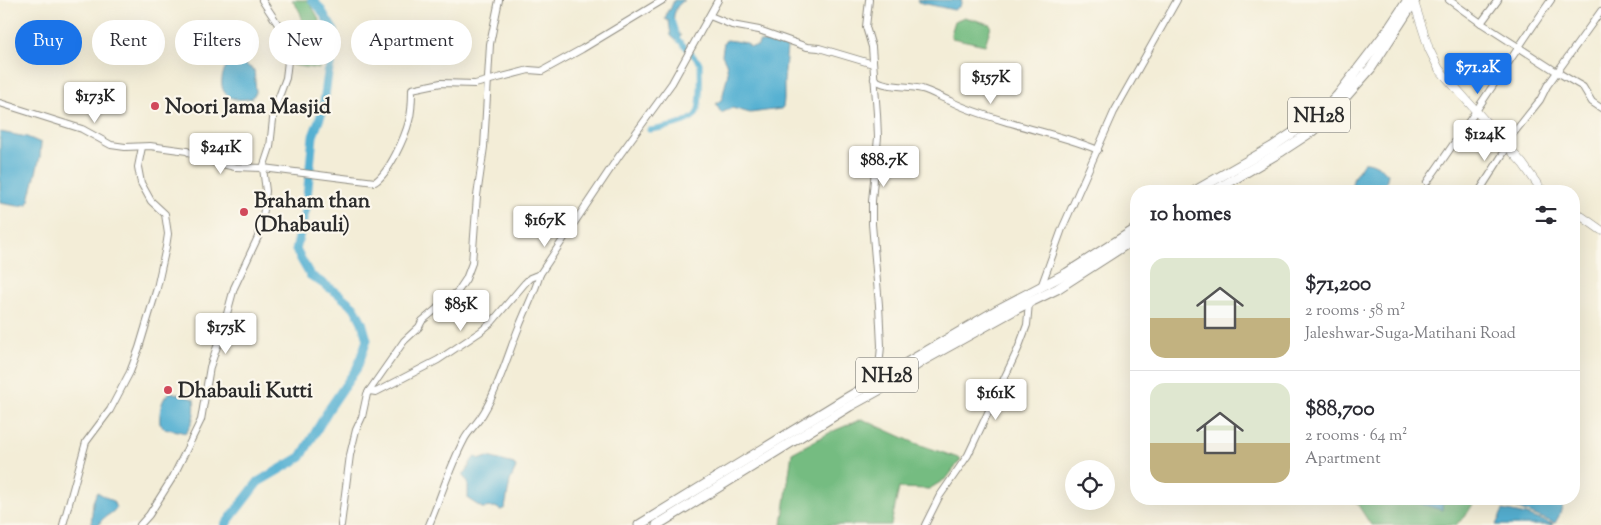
<!DOCTYPE html>
<html lang="en">
<head>
<meta charset="utf-8">
<style>
	:root { --surface:#fff; --page:#f7f7f7; --text:#2b2b33; --muted:#7c7c81; --line:#e1e1e2; --accent:#1a73e8 }
	body { margin:0; font-family:"Sorts Mill Goudy",serif; background:var(--page); color:var(--text); height:100vh; display:flex; flex-direction:column; font-size:19px; white-space:nowrap }
	* { box-sizing:border-box; margin:0 }
	p { font-size:16px; color:var(--muted) }
	.icon { flex:none; width:28px; height:28px; fill:none; stroke:currentColor; stroke-width:2; stroke-linecap:round; stroke-linejoin:round }
	.map { position:relative; flex:1; overflow:hidden }
	.sheet { position:absolute; left:1130px; top:185px; width:450px; height:320px; display:flex; flex-direction:column; background:var(--surface); border-radius:20px; box-shadow:0 5px 20px #0002 }
	.sheet>* { flex:none }
	.top-card { position:absolute; left:15px; top:20px; width:475px; height:45px; display:flex; gap:10px }
	.controls { position:absolute; left:1065px; top:460px; display:grid; gap:10px }
	.controls a { display:grid; place-items:center; width:50px; height:50px; border-radius:50%; background:var(--surface); box-shadow:0 5px 20px #0002; font-size:25px }
	.price { position:absolute; translate:-50% -42px; padding:0 11px; border-radius:5px; background:#fff; color:#222; font-size:16px; line-height:32px; filter:drop-shadow(0 1px 2px #0008) }
	.price::after { content:''; position:absolute; left:50%; top:30px; width:15px; height:11px; margin-left:-8px; background:inherit; clip-path:polygon(0 0,100% 0,50% 100%) }
	.price.current { background:var(--accent); color:#fff }
	ul { padding:0; list-style:none }
	li { display:flex; align-items:center; gap:15px; height:125px; padding:0 20px }
	li+li { border-top:1px solid var(--line) }
	li span { display:grid; place-items:center; flex:none; width:140px; height:100px; border-radius:15px; color:#555 }
	li>.icon { margin-inline-start:auto }
	span .icon { width:60px; height:60px; fill:#fffc; stroke-width:1 }
	li b { font-size:21px }
	h2 { display:flex; justify-content:space-between; align-items:center; height:60px; padding:0 20px; font-size:21px }
	.pill { padding:0 18px; border-radius:22px; background:var(--surface); box-shadow:0 5px 20px #0002; font-size:18px; line-height:45px }
	.pill.current { background:var(--accent); color:#fff }
	.map>svg:first-child { display:block }
</style>
</head>
<body>
<div class="map">
<svg width="1601" height="525" viewBox="0 0 1601 525">
	<rect width="100%" height="100%" fill="#fbf7ec"/>
	<filter id="ink" filterUnits="userSpaceOnUse"><feTurbulence type="fractalNoise" baseFrequency=".02" numOctaves="2"/><feDisplacementMap in="SourceGraphic" scale="10" xChannelSelector="R" yChannelSelector="G"/><feConvolveMatrix kernelMatrix="1 2 1 2 8 2 1 2 1" color-interpolation-filters="sRGB"/></filter>
	<filter id="wash" filterUnits="userSpaceOnUse"><feTurbulence type="fractalNoise" baseFrequency=".0096" numOctaves="4" result="noise"/><feDisplacementMap in="SourceGraphic" scale="20" xChannelSelector="R" yChannelSelector="G"/><feGaussianBlur stdDeviation="1.12" result="paint"/><feColorMatrix in="noise" values="0 0 0 0 0 0 0 0 0 0 0 0 0 0 0 0 0 1.4 0 .05"/><feComposite in="paint" operator="in"/></filter>
	<g filter="url(#wash)">
		<rect width="100%" height="100%" fill="#f3edd7"/>
		<!-- forest -->
		<g fill="#74bc81" stroke="#507456">
			<path d="M 292,0 L 307,0 C 326,25 326,39 319,69 L 291,65 L 290,44 L 301,35 C 304,18 302,13 292,0 Z"/>
			<polygon points="964,17 990,24 991,26 985,45 952,38 951,34 955,21"/>
			<polygon points="862,419 915,443 961,459 947,478 929,489 899,488 891,525 782,525 792,453 831,432"/>
			<polygon points="1340,499 1476,499 1465,517 1455,525 1371,525 1356,502"/>
		</g>
		<!-- water -->
		<g fill="#54b0d2" stroke="#406e7e">
			<path d="M 674,0 L 685,0 C 675,4 672,17 674,28 L 681,36 L 678,38 L 677,41 L 671,36 L 669,21 L 665,19 L 668,10 L 670,10 Z"/>
			<polygon points="917,0 962,0 960,6 954,10 918,2"/>
			<polygon points="727,40 747,43 750,47 758,46 759,42 783,42 787,47 784,81 784,100 783,107 781,109 750,113 732,108 721,113 716,104 722,99 728,73 726,63 722,55 724,42"/>
			<path d="M 233,64 L 244,64 L 254,70 L 256,92 L 252,98 C 226,104 215,90 226,66 Z"/>
			<polygon points="0,132 27,137 41,143 40,157 28,204 18,206 0,203"/>
			<path d="M 1364,162 C 1372,161 1382,168 1388,174 L 1386,183 L 1381,191 L 1352,191 L 1351,187 L 1354,177 Z"/>
			<path d="M 171,392 L 194,399 C 196,410 193,424 186,433 L 164,428 L 160,424 C 159,414 161,396 171,392 Z"/>
			<path d="M 475,457 L 481,459 L 488,457 L 514,464 L 516,468 L 510,481 L 505,508 L 501,510 L 495,507 L 482,508 L 468,499 L 468,482 L 462,475 C 470,471 468,462 475,457 Z"/>
			<path d="M 97,492 L 113,501 L 116,508 C 112,515 102,516 99,525 L 91,525 L 93,502 Z"/>
			<polygon points="1403,499 1443,499 1442,510"/>
			<polygon points="1515,499 1565,499 1559,516 1555,523 1513,507"/>
			<polygon points="1503,510 1526,515 1553,524 1552,525 1496,525"/>
		</g>
		<g fill="none" stroke-linecap="round" stroke-linejoin="round">
			<!-- canal -->
			<path stroke="#54b0d2" stroke-width="5" d="M 649,130 C 659,129 691,123 696,114 C 702,105 700,75 700,63 L 678,39 L 672,20"/>
			<!-- river -->
			<polyline stroke="#54b0d2" stroke-width="9" points="225,525 258,482 301,457 329,409 357,368 367,340 362,322 354,307 336,292 310,275 296,250 306,208 313,136 323,110 328,73 335,49 334,31 320,8 312,0"/>
		</g>
	</g>
	<g filter="url(#ink)">
		<g fill="none" stroke-linecap="round" stroke-linejoin="round">
			<!-- minor casing -->
			<g stroke="#8f8c81" stroke-width="8">
				<g id="minor">
					<polyline points="869,0 866,27 872,47 877,114 878,137 872,201 872,224 879,305 881,346 879,368 881,378"/>
					<polyline points="1449,0 1481,23 1557,72 1583,87 1592,102 1601,108"/>
					<polyline points="710,16 732,25 759,30 807,47 819,48 873,64"/>
					<polyline points="1481,23 1498,0"/>
					<path d="M 874,79 C 886,88 907,85 922,89 C 932,92 940,97 950,101 C 969,111 991,117 1011,123 C 1040,132 1070,138 1098,150"/>
					<path d="M 0,103 L 82,129 L 111,145 L 125,147 L 150,146 L 187,151 L 197,158 L 235,167 L 263,168 L 375,182 C 389,173 405,137 409,121 C 412,111 412,100 412,89 L 441,83 L 475,84 L 529,70 L 542,71 L 582,49 L 663,0"/>
					<polyline points="1505,144 1540,100 1547,86 1601,11"/>
					<path d="M 1427,182 C 1470,122 1509,60 1551,0"/>
					<polyline points="1480,190 1508,146"/>
					<polyline points="1041,287 1062,229 1114,112 1177,0"/>
					<polyline points="369,391 376,392 438,360 480,332 492,322 525,283 530,278 540,274"/>
					<polyline points="63,525 86,442 110,410 130,372 139,348 157,288 166,247 168,234 165,214 151,201 141,183 138,167 142,147"/>
					<polyline points="140,525 149,515 173,477 201,420 210,367 222,332 234,288 258,237 264,210 266,191 263,168 270,147 274,110 286,78 288,61 281,29 262,0"/>
					<polyline points="341,525 350,455 356,430 362,417 367,394 404,341 419,327 422,321 458,291 466,279 472,263 477,196 484,147 490,44 499,0"/>
					<path d="M 429,525 C 441,497 449,468 464,440 C 469,430 478,423 484,412 C 499,387 508,354 519,327 C 526,309 535,292 540,274 L 619,156 L 672,83 L 718,0"/>
					<polyline points="925,525 939,497 968,455 1018,349 1027,325 1029,303"/>
				</g>
			</g>
			<!-- major casing -->
			<g stroke="#8f8c81" stroke-width="9">
				<g id="major">
					<polyline points="1414,2 1429,49 1439,69 1523,164 1540,188 1545,191"/>
					<polyline points="1574,211 1601,230"/>
				</g>
			</g>
			<!-- highway casing -->
			<g stroke="#8f8c81" stroke-width="11">
				<g id="highway">
					<polyline points="1195,191 1272,147 1318,116 1338,95 1388,30 1408,0"/>
					<polyline points="1214,191 1282,151 1311,132 1326,119 1371,68 1415,0"/>
					<polyline points="639,525 845,399 999,309 1067,273 1136,229"/>
					<polyline points="657,525 850,406 881,389 924,360 1018,308 1057,289 1136,238"/>
				</g>
			</g>
			<!-- minor -->
			<use href="#minor" stroke="#fff" stroke-width="6"/>
			<!-- major -->
			<use href="#major" stroke="#fff" stroke-width="8"/>
			<!-- highway -->
			<use href="#highway" stroke="#fff" stroke-width="9"/>
		</g>
	</g>
	<!-- markers -->
	<g fill="#d1495b" stroke="#fbf7ec" stroke-width="2">
		<circle cx="155" cy="106" r="5"/>
		<circle cx="244" cy="212" r="5"/>
		<circle cx="168" cy="390" r="5"/>
	</g>
	<g text-anchor="middle" stroke-width="4.5" stroke-linejoin="round" paint-order="stroke">
		<!-- shield labels -->
		<g fill="#fbf7ec" stroke="#696865" stroke-width="1">
			<rect x="1288" y="97.5" width="62" height="35" rx="4"/>
			<rect x="856" y="357.5" width="62" height="35" rx="4"/>
		</g>
		<g font-size="20" font-weight="bold" fill="#2b2b2b">
			<text x="1319" y="122">NH28</text>
			<text x="887" y="382">NH28</text>
		</g>
		<!-- poi labels -->
		<g font-size="21" font-weight="bold" fill="#2b2b2b" stroke="#fbf7ec" text-anchor="start">
			<text x="165" y="113">Noori Jama Masjid</text>
			<text x="254" y="207">Braham than<tspan x="254" dy="24">(Dhabauli)</tspan></text>
			<text x="178" y="397">Dhabauli Kutti</text>
		</g>
	</g>
</svg>
<div class="controls">
<a><svg class="icon" aria-label="locate" viewBox="0 0 24 24"><circle cx="12" cy="12" r="6"/><path d="M12 2v4M12 18v4M2 12h4M18 12h4"/></svg></a>
</div>
<b class="price current" style="left:1478px;top:95px">$71.2K</b>
<b class="price" style="left:991px;top:105px">$157K</b>
<b class="price" style="left:95px;top:124px">$173K</b>
<b class="price" style="left:1485px;top:162px">$124K</b>
<b class="price" style="left:221px;top:175px">$241K</b>
<b class="price" style="left:884px;top:188px">$88.7K</b>
<b class="price" style="left:545px;top:248px">$167K</b>
<b class="price" style="left:461px;top:332px">$85K</b>
<b class="price" style="left:226px;top:355px">$175K</b>
<b class="price" style="left:996px;top:421px">$161K</b>
<div class="top-card">
<a class="pill current">Buy</a>
<a class="pill">Rent</a>
<a class="pill">Filters</a>
<a class="pill">New</a>
<a class="pill">Apartment</a>
</div>
<section class="sheet">
<h2>10 homes<svg class="icon" aria-label="filters" viewBox="0 0 24 24"><path d="M4 7h16M4 17h16"/><circle cx="9" cy="7" r="2"/><circle cx="15" cy="17" r="2"/></svg></h2>
<ul>
<li><span style="background:linear-gradient(#dfe7d0 60%,#c2b280 0)"><svg class="icon" aria-label="home" viewBox="0 0 24 24"><path d="M3 11l9-7 9 7M6 9v11h12V9"/></svg></span><div><b>$71,200</b><p>2 rooms · 58 m²</p><p>Jaleshwar-Suga-Matihani Road</p></div></li>
<li><span style="background:linear-gradient(#dfe7d0 60%,#c2b280 0)"><svg class="icon" aria-label="home" viewBox="0 0 24 24"><path d="M3 11l9-7 9 7M6 9v11h12V9"/></svg></span><div><b>$88,700</b><p>2 rooms · 64 m²</p><p>Apartment</p></div></li>
</ul>
</section>
</div>
</body>
</html>
